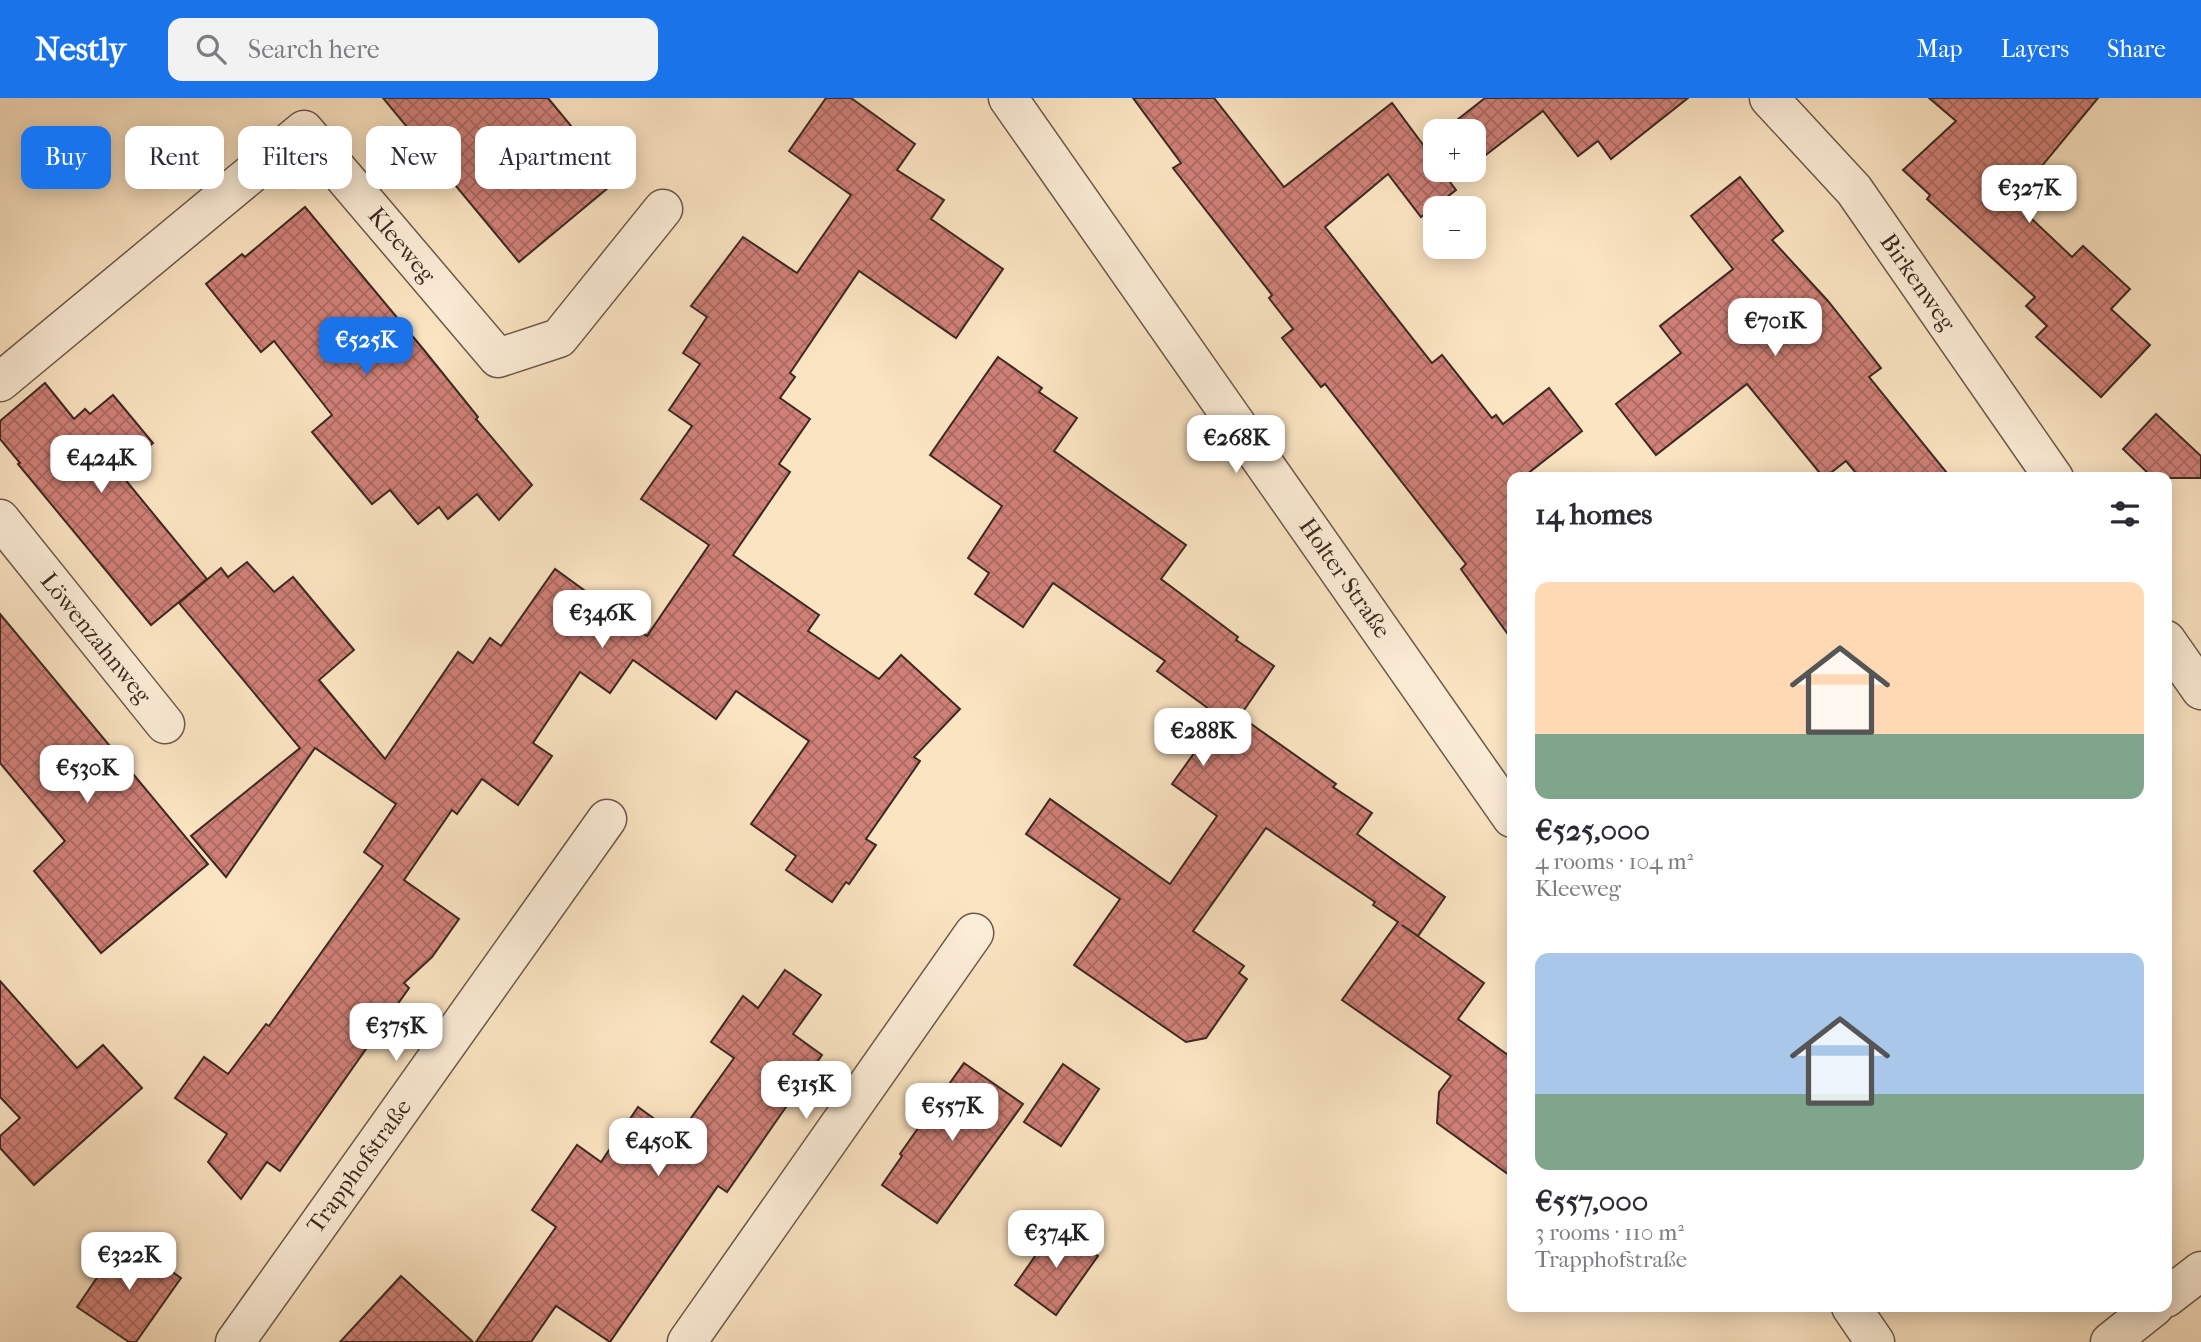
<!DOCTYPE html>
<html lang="en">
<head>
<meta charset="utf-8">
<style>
	:root { --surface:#fff; --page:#f2f2f3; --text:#2b2b33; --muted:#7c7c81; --accent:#1a73e8 }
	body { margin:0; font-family:"IM FELL French Canon",serif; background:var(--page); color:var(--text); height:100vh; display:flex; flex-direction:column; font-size:26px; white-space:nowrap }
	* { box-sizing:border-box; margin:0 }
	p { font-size:23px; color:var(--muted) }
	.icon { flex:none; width:38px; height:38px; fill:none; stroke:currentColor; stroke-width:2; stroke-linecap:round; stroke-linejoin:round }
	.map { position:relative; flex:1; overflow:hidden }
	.drawer { position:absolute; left:1507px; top:374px; width:665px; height:840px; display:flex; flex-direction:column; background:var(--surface); border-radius:14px; box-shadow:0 4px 18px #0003 }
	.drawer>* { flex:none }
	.top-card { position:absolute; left:21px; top:28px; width:665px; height:63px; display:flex; gap:14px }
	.fabs { position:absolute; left:1423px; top:21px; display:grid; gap:14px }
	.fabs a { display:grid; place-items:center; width:63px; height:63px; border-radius:14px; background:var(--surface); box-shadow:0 4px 18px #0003; font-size:35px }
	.price { position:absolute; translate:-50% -60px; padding:0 16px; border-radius:14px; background:#fff; color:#222; font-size:23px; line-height:46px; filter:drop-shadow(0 2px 4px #0008) }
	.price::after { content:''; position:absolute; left:50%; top:42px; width:21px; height:16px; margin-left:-10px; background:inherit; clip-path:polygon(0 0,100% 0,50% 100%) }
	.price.selected { background:var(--accent); color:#fff }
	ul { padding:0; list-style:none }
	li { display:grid; align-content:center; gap:14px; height:371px; padding:0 28px }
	li span { display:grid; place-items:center; height:217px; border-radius:14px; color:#555 }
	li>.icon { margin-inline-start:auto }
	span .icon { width:126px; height:126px; fill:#fffc; stroke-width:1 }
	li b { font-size:30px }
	h2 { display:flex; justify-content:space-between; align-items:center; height:84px; padding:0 28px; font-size:30px }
	.chip { padding:0 24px; border-radius:14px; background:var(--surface); box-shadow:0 4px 18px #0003; font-size:24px; line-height:63px }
	.chip.selected { background:var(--accent); color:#fff }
	header { display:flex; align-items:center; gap:42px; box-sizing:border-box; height:98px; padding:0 35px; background:var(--accent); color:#fff }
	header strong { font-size:33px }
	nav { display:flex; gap:38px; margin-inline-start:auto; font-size:24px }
	.search { width:490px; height:63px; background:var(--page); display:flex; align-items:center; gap:18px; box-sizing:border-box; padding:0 24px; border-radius:14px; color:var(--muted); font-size:26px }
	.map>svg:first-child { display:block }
</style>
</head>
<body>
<header>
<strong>Nestly</strong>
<div class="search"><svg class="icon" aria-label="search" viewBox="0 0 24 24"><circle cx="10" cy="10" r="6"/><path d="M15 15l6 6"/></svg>Search here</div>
<nav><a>Map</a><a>Layers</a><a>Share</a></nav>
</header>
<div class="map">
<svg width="2201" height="1244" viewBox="0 0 2201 1244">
	<defs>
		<pattern id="building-cross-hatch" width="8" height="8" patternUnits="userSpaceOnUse" patternTransform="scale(1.75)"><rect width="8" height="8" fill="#d08077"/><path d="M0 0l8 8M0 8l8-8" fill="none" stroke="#aa6961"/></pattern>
	</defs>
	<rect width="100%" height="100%" fill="#fbe4c2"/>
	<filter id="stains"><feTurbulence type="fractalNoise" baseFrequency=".00286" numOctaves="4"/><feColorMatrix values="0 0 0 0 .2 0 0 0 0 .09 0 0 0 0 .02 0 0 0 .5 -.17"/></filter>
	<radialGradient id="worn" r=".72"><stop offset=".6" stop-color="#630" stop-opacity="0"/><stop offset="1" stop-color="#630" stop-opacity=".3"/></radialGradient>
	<!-- building -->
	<g fill="url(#building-cross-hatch)" stroke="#3c2922" stroke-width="2">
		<polygon points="383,0 548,0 591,52 583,58 609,89 519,164"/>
		<polygon points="826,0 851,0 915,46 897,72 944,102 931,121 1003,171 956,240 859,173 790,275 795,279 780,300 810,321 779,366 790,374 733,457 819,517 808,533 879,581 901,557 960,611 914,659 920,663 866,741 876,747 849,786 846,784 832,804 786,772 796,758 751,726 809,643 736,593 716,621 633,562 610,595 580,574 533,645 552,658 518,707 482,681 457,716 452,712 404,782 459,821 432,859 404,885 409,890 280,1073 267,1064 241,1101 208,1064 227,1036 175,1000 204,959 228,976 266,926 269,928 383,768 364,754 396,706 315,650 226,779 191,738 300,650 179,505 221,470 228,479 247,464 274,494 293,479 354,552 319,582 385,661 458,554 473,565 490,540 501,548 555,471 647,538 709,447 641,401 692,328 669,312 700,266 683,255 707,219 691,208 743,139 797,175 851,97 789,53"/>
		<polygon points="1133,0 1214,0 1284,89 1392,5 1424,48 1435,39 1435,72 1466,72 1450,84 1456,92 1421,119 1388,76 1325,129 1432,265 1442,257 1492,320 1496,317 1503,326 1549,290 1582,333 1522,380 1512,380 1512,542 1461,471 1466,466 1325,286 1321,289 1282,240 1293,231 1269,200 1272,197 1173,70 1181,65"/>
		<polygon points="1485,0 1688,0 1611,61 1598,43 1578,58 1543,13 1474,66 1474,33 1443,33"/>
		<polygon points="1929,0 2098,0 2013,103 2072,159 2083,148 2130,191 2111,211 2150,247 2101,299 2036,239 2047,228 2026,208 2035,199 1927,101 1930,97 1903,72 1956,23"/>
		<polygon points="1740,79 1783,133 1772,142 1828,203 1881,270 1869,279 1951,380 1860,380 1846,363 1824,380 1747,286 1656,357 1616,306 1681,255 1660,228 1733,171 1691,118"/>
		<polygon points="305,109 424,252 478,319 476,321 532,387 499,422 477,396 448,421 439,409 418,426 390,392 372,406 312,334 332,317 274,243 261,254 206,186 242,156 245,159"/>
		<polygon points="998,259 1042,290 1039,294 1077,320 1054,353 1186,447 1161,481 1238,539 1236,542 1274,568 1240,618 1336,686 1333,689 1372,715 1357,736 1445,799 1418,838 1402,827 1484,885 1458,921 1512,960 1512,1079 1437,1025 1439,994 1451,978 1342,902 1398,824 1373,807 1375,804 1266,730 1193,833 1244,868 1239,875 1247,881 1206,940 1186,944 1074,867 1120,801 1026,736 1050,701 1170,786 1217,718 1172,686 1220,619 1157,573 1165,563 1053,485 1023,529 975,496 989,475 968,460 1002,408 930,357"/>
		<polygon points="45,285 74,321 85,311 90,316 113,297 153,345 130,364 134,370 123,379 207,481 151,527 18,366 20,365 0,341 0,323"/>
		<polygon points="2156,316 2201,358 2201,380 2153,380 2123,351"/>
		<polygon points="0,516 208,766 101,855 34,773 65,743 0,665"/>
		<polygon points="785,872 821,897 793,936 822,957 727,1094 718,1088 610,1244 556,1208 531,1244 476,1244 556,1129 532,1112 577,1047 601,1064 638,1009 678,1038 734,960 711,944 743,898 758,910"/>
		<polygon points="0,883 77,970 103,947 142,990 34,1087 0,1050 0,1038 20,1020 0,999"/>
		<polygon points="964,965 1023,1006 937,1125 882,1087 902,1058 900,1056"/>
		<polygon points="1063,966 1099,991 1061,1048 1024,1024"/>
		<polygon points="1056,1128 1098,1158 1056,1217 1015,1187"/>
		<polygon points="124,1140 181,1180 136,1244 129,1244 77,1209"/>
		<polygon points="401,1178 473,1244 340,1244"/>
	</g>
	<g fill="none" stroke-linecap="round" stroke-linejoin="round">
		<!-- minor casing -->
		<g stroke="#6c584a" stroke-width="41">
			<g id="minor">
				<polyline points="1008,0 1512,720"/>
				<polyline points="1769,0 1854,92 2054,380"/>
				<polyline points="0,284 304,32 498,260 559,240 663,111"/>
				<polyline points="0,421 165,626"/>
				<polyline points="2166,542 2201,592"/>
				<polyline points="2166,1200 2201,1173"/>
				<polyline points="1851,1209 1875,1244"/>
				<polyline points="235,1244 607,721"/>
				<polyline points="687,1244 974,835"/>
				<polyline points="2110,1244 2154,1209"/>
			</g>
		</g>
		<!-- minor -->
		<use href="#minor" stroke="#fcedd7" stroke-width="38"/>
	</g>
	<g text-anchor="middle" stroke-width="7" stroke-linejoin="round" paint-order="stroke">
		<!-- street labels -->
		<g font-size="24" fill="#3c2922" stroke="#fcedd7">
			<text transform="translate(402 147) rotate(50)" y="8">Kleeweg</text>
			<text transform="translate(1918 184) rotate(55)" y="8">Birkenweg</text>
			<text transform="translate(1345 480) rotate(55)" y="8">Holter Straße</text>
			<text transform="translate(96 540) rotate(51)" y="8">Löwenzahnweg</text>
			<text transform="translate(359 1068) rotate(-54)" y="8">Trapphofstraße</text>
		</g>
	</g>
	<rect width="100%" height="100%" filter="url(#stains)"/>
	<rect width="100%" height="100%" fill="url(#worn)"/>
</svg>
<div class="fabs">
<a>+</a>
<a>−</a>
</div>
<b class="price" style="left:2029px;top:127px">€327K</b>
<b class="price" style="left:1775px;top:260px">€701K</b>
<b class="price selected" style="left:366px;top:279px">€525K</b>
<b class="price" style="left:1236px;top:377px">€268K</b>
<b class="price" style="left:101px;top:397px">€424K</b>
<b class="price" style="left:602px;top:552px">€346K</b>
<b class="price" style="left:1203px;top:670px">€288K</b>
<b class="price" style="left:87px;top:707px">€530K</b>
<b class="price" style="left:396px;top:965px">€375K</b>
<b class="price" style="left:806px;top:1023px">€315K</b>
<b class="price" style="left:952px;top:1045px">€557K</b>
<b class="price" style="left:658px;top:1080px">€450K</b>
<b class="price" style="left:1056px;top:1172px">€374K</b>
<b class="price" style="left:129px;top:1194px">€322K</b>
<div class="top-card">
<a class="chip selected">Buy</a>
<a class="chip">Rent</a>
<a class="chip">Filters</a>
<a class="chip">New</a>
<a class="chip">Apartment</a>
</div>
<section class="drawer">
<h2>14 homes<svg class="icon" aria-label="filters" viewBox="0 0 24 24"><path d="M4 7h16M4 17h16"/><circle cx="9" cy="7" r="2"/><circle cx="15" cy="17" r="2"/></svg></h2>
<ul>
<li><span style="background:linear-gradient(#ffd9b3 70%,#7fa58c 0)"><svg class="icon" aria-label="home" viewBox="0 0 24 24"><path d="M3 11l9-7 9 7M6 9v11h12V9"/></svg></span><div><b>€525,000</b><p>4 rooms · 104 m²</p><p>Kleeweg</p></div></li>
<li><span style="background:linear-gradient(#a9c7e8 65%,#7fa58c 0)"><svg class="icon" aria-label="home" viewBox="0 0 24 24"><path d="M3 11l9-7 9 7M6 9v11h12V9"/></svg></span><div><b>€557,000</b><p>3 rooms · 110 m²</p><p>Trapphofstraße</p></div></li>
</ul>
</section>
</div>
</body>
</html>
